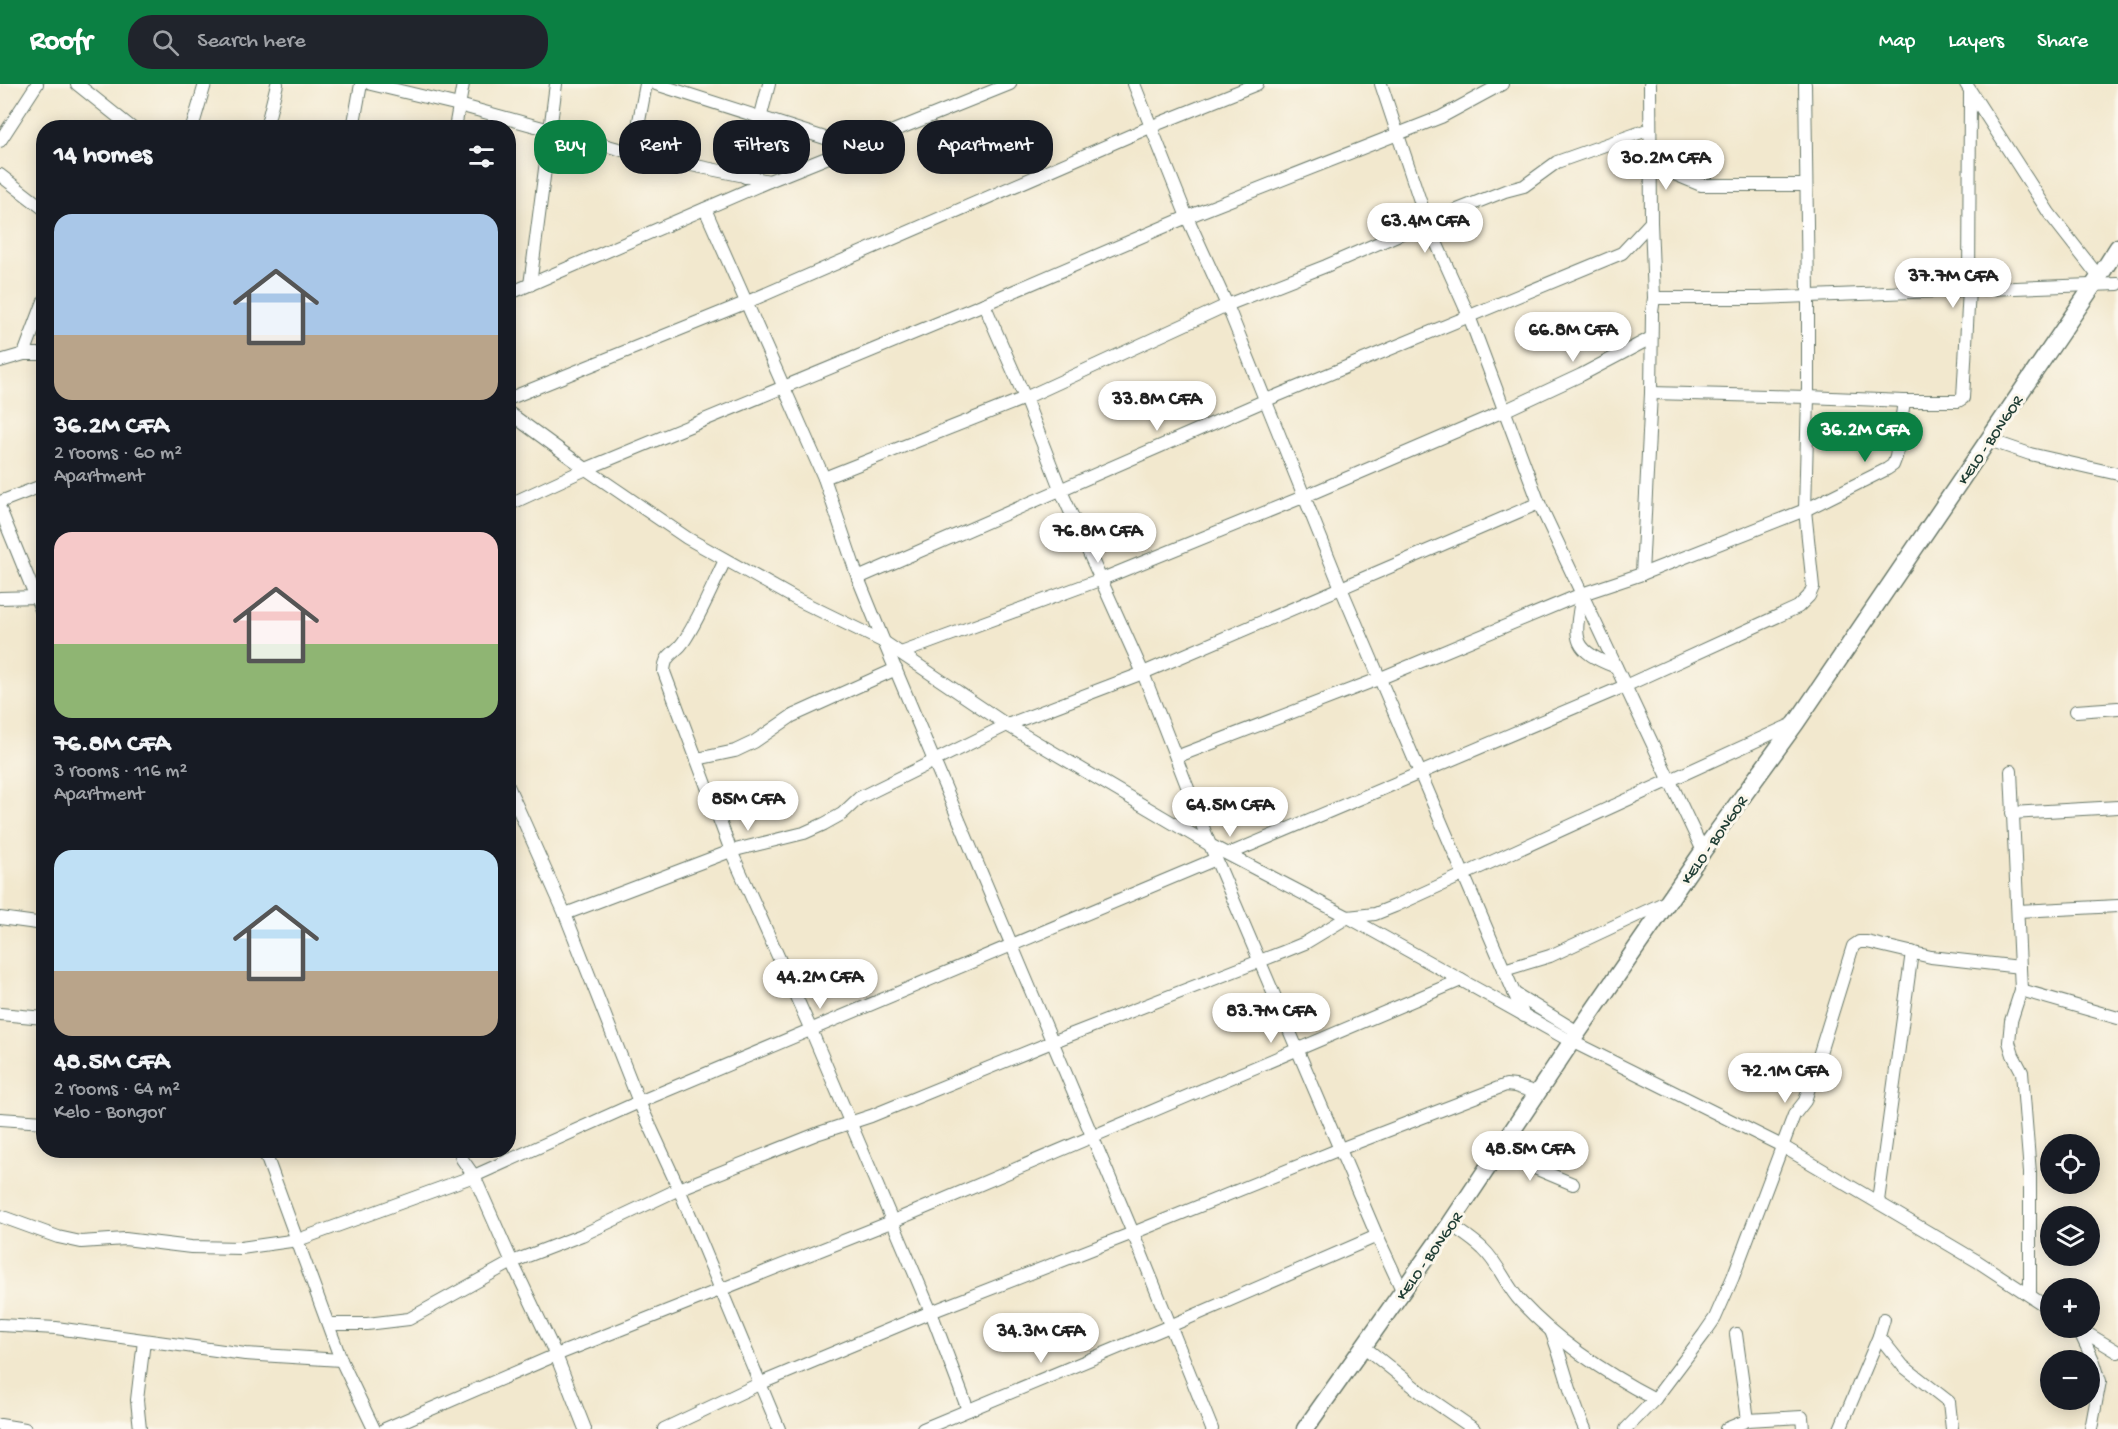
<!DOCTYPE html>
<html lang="en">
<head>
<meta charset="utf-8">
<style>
	:root { --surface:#171b24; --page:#20242c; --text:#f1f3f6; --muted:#9ea1a6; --accent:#0b8043 }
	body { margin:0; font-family:"Gochi Hand",sans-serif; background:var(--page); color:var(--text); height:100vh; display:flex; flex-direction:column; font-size:22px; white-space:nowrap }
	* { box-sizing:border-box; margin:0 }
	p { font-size:20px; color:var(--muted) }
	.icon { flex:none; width:33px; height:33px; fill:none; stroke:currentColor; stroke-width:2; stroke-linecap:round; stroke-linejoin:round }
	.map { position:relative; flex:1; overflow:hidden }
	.details { position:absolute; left:36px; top:36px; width:480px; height:1038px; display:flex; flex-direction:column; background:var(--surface); border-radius:24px; box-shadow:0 3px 15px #0003 }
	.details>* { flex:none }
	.banner { position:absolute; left:534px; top:36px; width:570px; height:54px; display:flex; gap:12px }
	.buttons { position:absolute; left:2040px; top:1050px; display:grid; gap:12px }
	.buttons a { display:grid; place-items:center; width:60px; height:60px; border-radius:50%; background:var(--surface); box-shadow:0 3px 15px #0003; font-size:30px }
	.price { position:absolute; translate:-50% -51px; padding:0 14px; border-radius:21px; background:#fff; color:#222; font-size:20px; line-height:39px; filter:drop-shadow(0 2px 3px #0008) }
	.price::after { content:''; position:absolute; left:50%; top:36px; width:18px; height:14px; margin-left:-9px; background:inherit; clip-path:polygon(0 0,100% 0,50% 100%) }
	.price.active { background:var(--accent); color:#fff }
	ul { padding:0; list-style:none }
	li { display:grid; align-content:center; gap:12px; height:318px; padding:0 18px }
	li span { display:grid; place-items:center; height:186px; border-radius:18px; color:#555 }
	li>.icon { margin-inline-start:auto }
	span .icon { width:108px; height:108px; fill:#fffc; stroke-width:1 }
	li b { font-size:26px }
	h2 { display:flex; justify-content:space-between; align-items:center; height:72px; padding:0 18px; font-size:26px }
	.tag { padding:0 21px; border-radius:24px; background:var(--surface); box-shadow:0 3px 15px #0003; font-size:21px; line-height:54px }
	.tag.active { background:var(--accent); color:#fff }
	header { display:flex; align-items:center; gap:36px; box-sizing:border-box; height:84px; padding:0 30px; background:var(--accent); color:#fff }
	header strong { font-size:28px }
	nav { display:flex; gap:33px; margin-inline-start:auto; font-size:21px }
	.search { width:420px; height:54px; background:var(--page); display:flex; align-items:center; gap:15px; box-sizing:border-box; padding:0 21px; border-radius:24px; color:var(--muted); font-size:22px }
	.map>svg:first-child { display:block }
</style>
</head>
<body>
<header>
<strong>Roofr</strong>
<div class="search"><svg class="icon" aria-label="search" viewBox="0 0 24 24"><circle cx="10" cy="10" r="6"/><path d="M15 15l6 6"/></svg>Search here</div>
<nav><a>Map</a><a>Layers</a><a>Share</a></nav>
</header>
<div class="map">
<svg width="2118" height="1345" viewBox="0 0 2118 1345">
	<rect width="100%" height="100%" fill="#fbf7ec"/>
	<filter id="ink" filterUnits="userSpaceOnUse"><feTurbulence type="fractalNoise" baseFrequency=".0167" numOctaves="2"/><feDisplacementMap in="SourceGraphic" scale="12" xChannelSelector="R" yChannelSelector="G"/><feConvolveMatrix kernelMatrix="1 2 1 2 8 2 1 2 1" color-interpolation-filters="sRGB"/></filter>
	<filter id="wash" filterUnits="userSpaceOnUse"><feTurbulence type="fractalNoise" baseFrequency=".008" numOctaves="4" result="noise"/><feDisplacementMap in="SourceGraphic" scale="24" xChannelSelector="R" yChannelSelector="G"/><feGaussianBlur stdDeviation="1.35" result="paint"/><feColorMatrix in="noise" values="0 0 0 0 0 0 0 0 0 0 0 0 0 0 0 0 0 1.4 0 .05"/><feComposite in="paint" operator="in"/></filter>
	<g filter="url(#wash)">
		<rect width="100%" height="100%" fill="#f2e8ce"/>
	</g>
	<g filter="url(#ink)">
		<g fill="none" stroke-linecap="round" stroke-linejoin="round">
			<!-- minor casing -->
			<g stroke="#69796a" stroke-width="14">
				<g id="minor">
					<polyline points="77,0 132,44"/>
					<polyline points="371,0 459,21 633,69 769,97"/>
					<polyline points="656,0 853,63"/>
					<polyline points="1134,0 1187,133 1227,221 1341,504 1524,932"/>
					<polyline points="1381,0 1427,138 1469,232 1539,419 1703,767"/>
					<polyline points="1966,0 2049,129 2099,193"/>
					<polyline points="192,44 205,0"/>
					<polyline points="266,44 277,0"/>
					<polyline points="353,44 361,0"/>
					<polyline points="455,44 463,0"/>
					<polyline points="0,57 37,0"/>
					<polyline points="633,69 646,0"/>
					<polyline points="1650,80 1701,101 1806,101"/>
					<polyline points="0,91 44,125"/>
					<polyline points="745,93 769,0"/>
					<polyline points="705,125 824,394 858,494 884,558 1133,1149 1212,1345"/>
					<polyline points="530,201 556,0"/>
					<polyline points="508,210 769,97 1010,0"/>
					<polyline points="1654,214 1758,214 2118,200"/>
					<polyline points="984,220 1025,314 1061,407 1143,589 1210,761 1377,1152 1403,1208"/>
					<polyline points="24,270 44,217"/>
					<polyline points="0,277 24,270 44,270"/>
					<polyline points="1651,309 1808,313 1904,317 1958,317 1963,314 1969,205 1970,8"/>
					<polyline points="508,315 745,219 1150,43 1257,0"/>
					<polyline points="508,328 586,385 687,454 796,515 884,558 1007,641 1210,761 1348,833 1565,954 1782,1062 1977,1177 2050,1225"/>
					<polyline points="1989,356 2030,370 2118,390"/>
					<polyline points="824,394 1025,314 1227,221 1326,182 1427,138 1505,107 1524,102 1557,78 1650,45"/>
					<polyline points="0,418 44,401"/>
					<polyline points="508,421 586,385 984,220 1187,133 1441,33 1502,0"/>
					<polyline points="0,425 44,533"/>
					<path d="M 725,476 C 713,501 699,535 684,557 C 675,571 665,568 664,588 L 731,767 L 811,946 L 931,1228 L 968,1326"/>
					<polyline points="1642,490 1651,309 1652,228 1654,214 1651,138 1650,0"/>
					<polyline points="858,494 1264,317 1622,169 1651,138"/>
					<path d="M 1582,510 C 1575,554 1569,565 1616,583"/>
					<polyline points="0,514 37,513 43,511"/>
					<polyline points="901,569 1102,495 1303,413 1506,326 1581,291 1651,254"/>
					<polyline points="2076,627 2118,624"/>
					<polyline points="1176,673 1381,594 1582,510 1642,490 1805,426 1887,385 1893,381 1896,373 1904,317"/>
					<polyline points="697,675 735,667 754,658 792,632 896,585"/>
					<polyline points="2011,687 2021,906 2011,937 2009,958 2013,971 2022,988 2030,1089 2030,1211"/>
					<polyline points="508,702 565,830 639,1018 679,1105 779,1345"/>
					<polyline points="2012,729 2118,723"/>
					<polyline points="1229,770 1625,602 1798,523 1809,512 1813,503 1805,426 1808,313 1808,211 1805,0"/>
					<polyline points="2018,827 2118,822"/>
					<polyline points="565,830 731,767 804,749 824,740 842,730 859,714 1007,641 1143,589 1539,419"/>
					<polyline points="0,834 44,840"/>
					<polyline points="1504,886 1550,872 1668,817"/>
					<polyline points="2021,906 2118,934"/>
					<polyline points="1514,909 1578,948"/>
					<polyline points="0,930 44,934"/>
					<polyline points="0,1035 44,1038"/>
					<polyline points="264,1066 341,1276 374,1345"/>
					<polyline points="460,1066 462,1075 474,1092 512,1178 556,1271 585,1345"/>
					<polyline points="1499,1069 1573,1100"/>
					<polyline points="1878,1117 1912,868"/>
					<polyline points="0,1132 58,1153 81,1158 125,1155 191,1163 241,1164 298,1156 474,1092 639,1018 1216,775"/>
					<path d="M 1450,1140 C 1461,1148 1474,1156 1483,1165 C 1499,1180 1506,1202 1521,1218 C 1559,1259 1605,1289 1655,1315"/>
					<polyline points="1884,1235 1879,1252 1903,1282 1949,1318 1952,1345"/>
					<polyline points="329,1240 367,1240 409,1235 512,1178 582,1151 679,1105 819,1049 871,1032 1052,958 1283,868 1305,859 1348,833 1375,830 1395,822 1795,639"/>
					<polyline points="0,1241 56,1244 245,1270 341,1276"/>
					<polyline points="2078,1244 2094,1278 2100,1297 2091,1345"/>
					<polyline points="2078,1244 2118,1268"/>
					<path d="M 1551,1247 C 1564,1279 1570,1314 1585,1345"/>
					<polyline points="1736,1250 1748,1336"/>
					<polyline points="1363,1262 1423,1310 1474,1345"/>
					<polyline points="0,1341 25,1345"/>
					<polyline points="140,1345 137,1316 144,1257"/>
					<polyline points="385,1345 556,1271 891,1138 1461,896"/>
					<polyline points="664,1345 759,1300 931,1228 1133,1149 1340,1065 1506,1001 1515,1002 1537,1009"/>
					<polyline points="923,1345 1170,1242 1377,1152"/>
					<polyline points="1626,1345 1655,1315 1704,1250 1715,1234 1733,1193 1794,1031 1805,1017 1853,862 1859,858 1867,858 1931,873 2020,883"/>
					<polyline points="1726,1345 1748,1336 1802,1333 1803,1345"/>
					<polyline points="1840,1345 1879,1252"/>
				</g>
			</g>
			<!-- highway casing -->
			<g stroke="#69796a" stroke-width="19">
				<polyline id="highway" points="1305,1345 1450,1140 1572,957 1703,767 1796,639 2099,193 2118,163"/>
			</g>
			<!-- minor -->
			<use href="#minor" stroke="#fff" stroke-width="12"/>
			<!-- highway -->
			<use href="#highway" stroke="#fff" stroke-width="16"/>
		</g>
	</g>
	<g text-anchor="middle" stroke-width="6" stroke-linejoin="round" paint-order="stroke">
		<!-- street labels -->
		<g font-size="16" fill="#1f3d34" stroke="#fbf7ec">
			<text transform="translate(1989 355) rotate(-56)" y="6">KELO - BONGOR</text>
			<text transform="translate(1713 755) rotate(-55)" y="6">KELO - BONGOR</text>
			<text transform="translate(1428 1171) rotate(-55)" y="6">KELO - BONGOR</text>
		</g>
	</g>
</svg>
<div class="buttons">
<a><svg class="icon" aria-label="locate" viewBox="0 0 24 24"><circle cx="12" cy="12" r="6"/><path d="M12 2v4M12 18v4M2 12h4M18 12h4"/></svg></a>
<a><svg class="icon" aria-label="layers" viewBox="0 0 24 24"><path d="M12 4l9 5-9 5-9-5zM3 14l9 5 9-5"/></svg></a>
<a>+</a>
<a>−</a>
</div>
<b class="price" style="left:1666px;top:107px">30.2M CFA</b>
<b class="price" style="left:1425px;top:170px">63.4M CFA</b>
<b class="price" style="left:1953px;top:225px">37.7M CFA</b>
<b class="price" style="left:1573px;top:279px">66.8M CFA</b>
<b class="price" style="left:1157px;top:348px">33.8M CFA</b>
<b class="price active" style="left:1865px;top:379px">36.2M CFA</b>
<b class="price" style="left:1098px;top:480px">76.8M CFA</b>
<b class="price" style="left:748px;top:748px">85M CFA</b>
<b class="price" style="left:1230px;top:754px">64.5M CFA</b>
<b class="price" style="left:820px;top:926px">44.2M CFA</b>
<b class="price" style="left:1271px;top:960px">83.7M CFA</b>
<b class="price" style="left:1785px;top:1020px">72.1M CFA</b>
<b class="price" style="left:1530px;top:1098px">48.5M CFA</b>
<b class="price" style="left:1041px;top:1280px">34.3M CFA</b>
<div class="banner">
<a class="tag active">Buy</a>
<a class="tag">Rent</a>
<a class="tag">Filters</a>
<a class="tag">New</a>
<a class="tag">Apartment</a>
</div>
<section class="details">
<h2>14 homes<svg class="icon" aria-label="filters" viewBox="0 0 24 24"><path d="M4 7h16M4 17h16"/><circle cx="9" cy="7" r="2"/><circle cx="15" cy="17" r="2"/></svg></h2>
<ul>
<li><span style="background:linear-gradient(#a9c7e8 65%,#b9a48a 0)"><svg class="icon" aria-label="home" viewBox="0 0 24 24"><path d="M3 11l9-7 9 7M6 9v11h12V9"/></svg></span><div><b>36.2M CFA</b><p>2 rooms · 60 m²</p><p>Apartment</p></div></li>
<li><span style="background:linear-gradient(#f6c9c9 60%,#8fb573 0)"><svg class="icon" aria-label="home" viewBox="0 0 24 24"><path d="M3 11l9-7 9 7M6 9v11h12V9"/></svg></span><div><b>76.8M CFA</b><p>3 rooms · 116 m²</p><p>Apartment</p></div></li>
<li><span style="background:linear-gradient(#bfe0f5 65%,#b9a48a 0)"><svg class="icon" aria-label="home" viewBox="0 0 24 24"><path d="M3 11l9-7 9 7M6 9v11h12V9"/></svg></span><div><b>48.5M CFA</b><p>2 rooms · 64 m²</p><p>Kelo - Bongor</p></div></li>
</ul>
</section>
</div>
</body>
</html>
